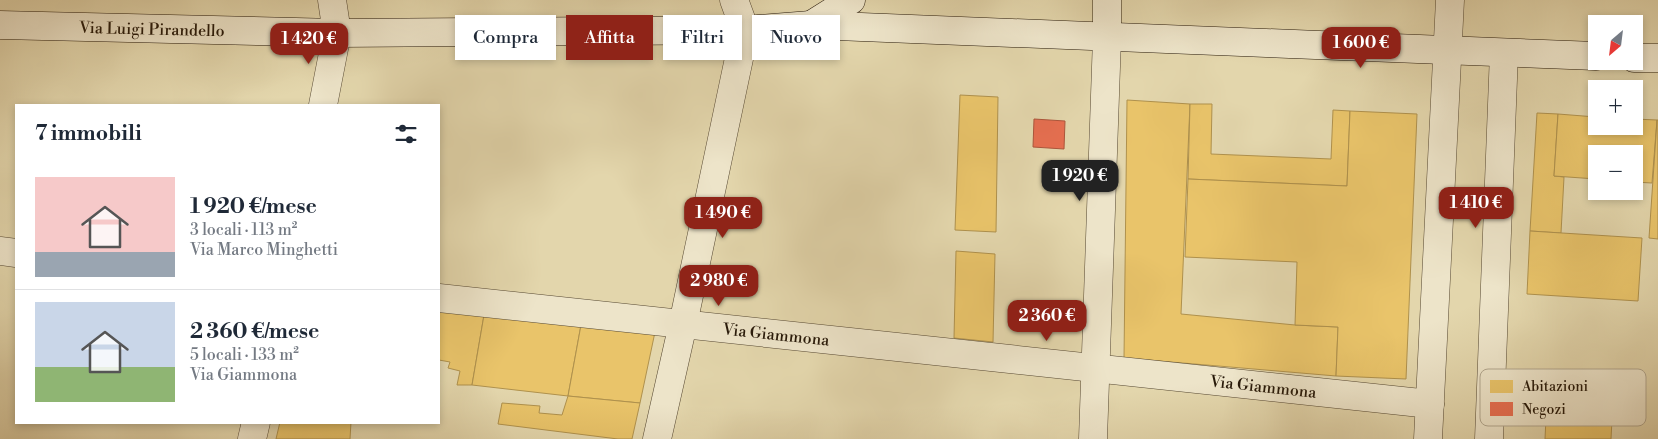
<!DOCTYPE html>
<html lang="it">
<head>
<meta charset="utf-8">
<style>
	:root { --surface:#fff; --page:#f6f6f7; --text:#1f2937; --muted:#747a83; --line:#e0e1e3; --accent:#8f2418 }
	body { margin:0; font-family:"Libre Bodoni",serif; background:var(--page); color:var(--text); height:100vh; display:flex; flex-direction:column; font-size:19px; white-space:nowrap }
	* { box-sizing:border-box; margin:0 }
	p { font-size:16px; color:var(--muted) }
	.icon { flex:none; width:28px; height:28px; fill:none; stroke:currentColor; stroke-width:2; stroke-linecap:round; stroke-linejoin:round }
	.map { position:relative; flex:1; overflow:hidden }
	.sheet { position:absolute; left:15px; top:104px; width:425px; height:320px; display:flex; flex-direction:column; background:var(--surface); border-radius:0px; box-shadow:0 2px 8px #0003 }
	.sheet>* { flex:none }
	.guide { position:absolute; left:455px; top:15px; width:475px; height:45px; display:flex; gap:10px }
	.needle { width:32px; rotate:208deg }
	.controls { position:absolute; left:1588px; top:15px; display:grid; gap:10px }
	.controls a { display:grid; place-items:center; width:55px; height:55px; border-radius:0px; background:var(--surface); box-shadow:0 2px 8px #0003; font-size:25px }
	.price { position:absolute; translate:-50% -42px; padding:0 11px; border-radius:10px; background:var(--accent); color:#fff; font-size:16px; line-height:32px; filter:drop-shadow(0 1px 2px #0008) }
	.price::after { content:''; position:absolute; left:50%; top:30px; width:15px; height:11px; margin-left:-8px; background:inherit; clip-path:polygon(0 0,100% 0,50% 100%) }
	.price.on { background:#222; color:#fff }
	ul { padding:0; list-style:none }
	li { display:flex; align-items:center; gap:15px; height:125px; padding:0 20px }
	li+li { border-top:1px solid var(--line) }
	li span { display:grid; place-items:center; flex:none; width:140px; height:100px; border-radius:0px; color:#555 }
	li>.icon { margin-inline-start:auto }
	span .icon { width:60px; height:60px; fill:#fffc; stroke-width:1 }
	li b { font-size:21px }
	h2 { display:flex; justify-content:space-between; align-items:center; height:60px; padding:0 20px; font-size:21px }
	.chip { padding:0 18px; border-radius:0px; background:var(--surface); box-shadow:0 2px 8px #0003; font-size:18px; line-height:45px }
	.chip.on { background:var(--accent); color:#fff }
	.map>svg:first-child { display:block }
</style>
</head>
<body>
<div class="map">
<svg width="1658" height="439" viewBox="0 0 1658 439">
	<rect width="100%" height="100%" fill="#e3d6ac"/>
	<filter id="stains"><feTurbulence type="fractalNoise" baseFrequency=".004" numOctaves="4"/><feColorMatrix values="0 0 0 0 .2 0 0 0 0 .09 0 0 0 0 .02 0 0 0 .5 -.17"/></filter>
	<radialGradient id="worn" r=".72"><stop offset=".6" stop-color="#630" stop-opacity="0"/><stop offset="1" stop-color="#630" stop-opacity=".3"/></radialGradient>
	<!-- homes -->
	<g fill="#e9c46a" stroke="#af914d">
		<polygon points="960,95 998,97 996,232 955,230"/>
		<polygon points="1127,100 1190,104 1181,314 1295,325 1338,327 1336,376 1124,358"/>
		<polygon points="1190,104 1212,104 1211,154 1331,159 1333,110 1350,111 1347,186 1188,179"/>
		<polygon points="1350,111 1417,114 1406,379 1336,376 1338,327 1295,325 1297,262 1185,257 1188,179 1347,186"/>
		<polygon points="1537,113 1558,114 1554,176 1564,177 1561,233 1530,231"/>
		<polygon points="1558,114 1596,117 1596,126 1634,126 1634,119 1657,120 1652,183 1634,182 1634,154 1596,154 1596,179 1554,176"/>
		<polygon points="1657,120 1658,120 1658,239 1649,238"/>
		<polygon points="1530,231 1642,238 1638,301 1527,294"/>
		<polygon points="956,251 995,254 993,342 954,338"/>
		<polygon points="439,311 484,315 472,385 457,385 460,371 448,368 450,362 439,360"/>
		<polygon points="484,315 581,325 568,396 472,385"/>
		<polygon points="581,325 655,332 640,403 568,396"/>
		<polygon points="568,396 640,403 632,439 618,439 498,424 502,403 540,406 539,413 562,415"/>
		<polygon points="1547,396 1613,399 1611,439 1545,439"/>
		<polygon points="280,422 351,422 350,439 276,439"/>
	</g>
	<!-- shops -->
	<polygon fill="#e76f51" stroke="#ad553b" points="1034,119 1065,121 1064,149 1033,147"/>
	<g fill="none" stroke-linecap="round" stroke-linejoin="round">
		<!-- street casing -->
		<g stroke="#564832" stroke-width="29">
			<g id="street">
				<polyline points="323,105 337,33 332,0"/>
				<polyline points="0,251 16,253"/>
				<path id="s1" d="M 439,298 L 1430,404"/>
				<polyline points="252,439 256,422"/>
				<polyline points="657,439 683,324 745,30 734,0"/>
				<polyline points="1093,439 1107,38"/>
				<polyline points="1428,439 1450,0"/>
				<polyline points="1489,439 1504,53"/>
			</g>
		</g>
		<!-- secondary casing -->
		<g stroke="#271909" stroke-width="29">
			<g id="secondary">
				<path id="s2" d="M 0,25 L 337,33 L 745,30 L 811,25 L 1596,56"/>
				<polyline points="811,25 851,0"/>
				<polyline points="1107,38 1107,0"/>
				<polyline points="1634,58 1658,58"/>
			</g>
		</g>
		<!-- street -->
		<use href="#street" stroke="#ede4c9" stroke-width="28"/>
		<!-- secondary -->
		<use href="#secondary" stroke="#ede4c9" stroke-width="28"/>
	</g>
	<g text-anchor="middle" stroke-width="5" stroke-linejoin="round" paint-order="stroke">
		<!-- street labels -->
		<g font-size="16" fill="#271909" stroke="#ede4c9">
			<text dy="6" stroke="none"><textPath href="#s2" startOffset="152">Via Luigi Pirandello</textPath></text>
			<text dy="6" stroke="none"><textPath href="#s1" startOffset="339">Via Giammona</textPath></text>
			<text dy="6" stroke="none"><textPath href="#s1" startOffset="829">Via Giammona</textPath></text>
		</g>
	</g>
	<!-- legend -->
	<rect x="1480" y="369" width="166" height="57" rx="8" fill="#ede4c9" stroke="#b2a78f" stroke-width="1"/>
	<rect x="1490" y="380" width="23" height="13" fill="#e9c46a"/>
	<rect x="1490" y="402" width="23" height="14" fill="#e76f51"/>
	<g font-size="14" fill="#271909">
		<text x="1522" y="391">Abitazioni</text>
		<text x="1522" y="414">Negozi</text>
	</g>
	<rect width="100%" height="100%" filter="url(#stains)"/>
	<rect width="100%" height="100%" fill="url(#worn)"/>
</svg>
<div class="controls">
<a><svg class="needle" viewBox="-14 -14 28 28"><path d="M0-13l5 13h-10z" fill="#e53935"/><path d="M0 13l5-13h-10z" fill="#747a83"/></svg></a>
<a>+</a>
<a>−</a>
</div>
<b class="price" style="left:309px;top:65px">1 420 €</b>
<b class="price" style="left:1361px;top:69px">1 600 €</b>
<b class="price on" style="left:1080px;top:202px">1 920 €</b>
<b class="price" style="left:1476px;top:229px">1 410 €</b>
<b class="price" style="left:723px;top:239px">1 490 €</b>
<b class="price" style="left:719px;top:307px">2 980 €</b>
<b class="price" style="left:1047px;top:342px">2 360 €</b>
<div class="guide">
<a class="chip">Compra</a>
<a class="chip on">Affitta</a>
<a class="chip">Filtri</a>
<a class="chip">Nuovo</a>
</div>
<section class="sheet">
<h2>7 immobili<svg class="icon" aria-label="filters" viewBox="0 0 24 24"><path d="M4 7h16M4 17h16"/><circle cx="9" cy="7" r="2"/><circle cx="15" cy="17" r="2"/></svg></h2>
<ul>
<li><span style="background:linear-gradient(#f6c9c9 75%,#9aa5b1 0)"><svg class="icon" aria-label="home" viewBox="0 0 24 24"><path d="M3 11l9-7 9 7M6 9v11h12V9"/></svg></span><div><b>1 920 €/mese</b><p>3 locali · 113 m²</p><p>Via Marco Minghetti</p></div></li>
<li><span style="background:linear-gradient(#c9d6e8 65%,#8fb573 0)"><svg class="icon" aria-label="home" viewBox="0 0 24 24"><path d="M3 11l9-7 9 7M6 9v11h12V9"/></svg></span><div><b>2 360 €/mese</b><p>5 locali · 133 m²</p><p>Via Giammona</p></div></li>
</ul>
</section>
</div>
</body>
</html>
